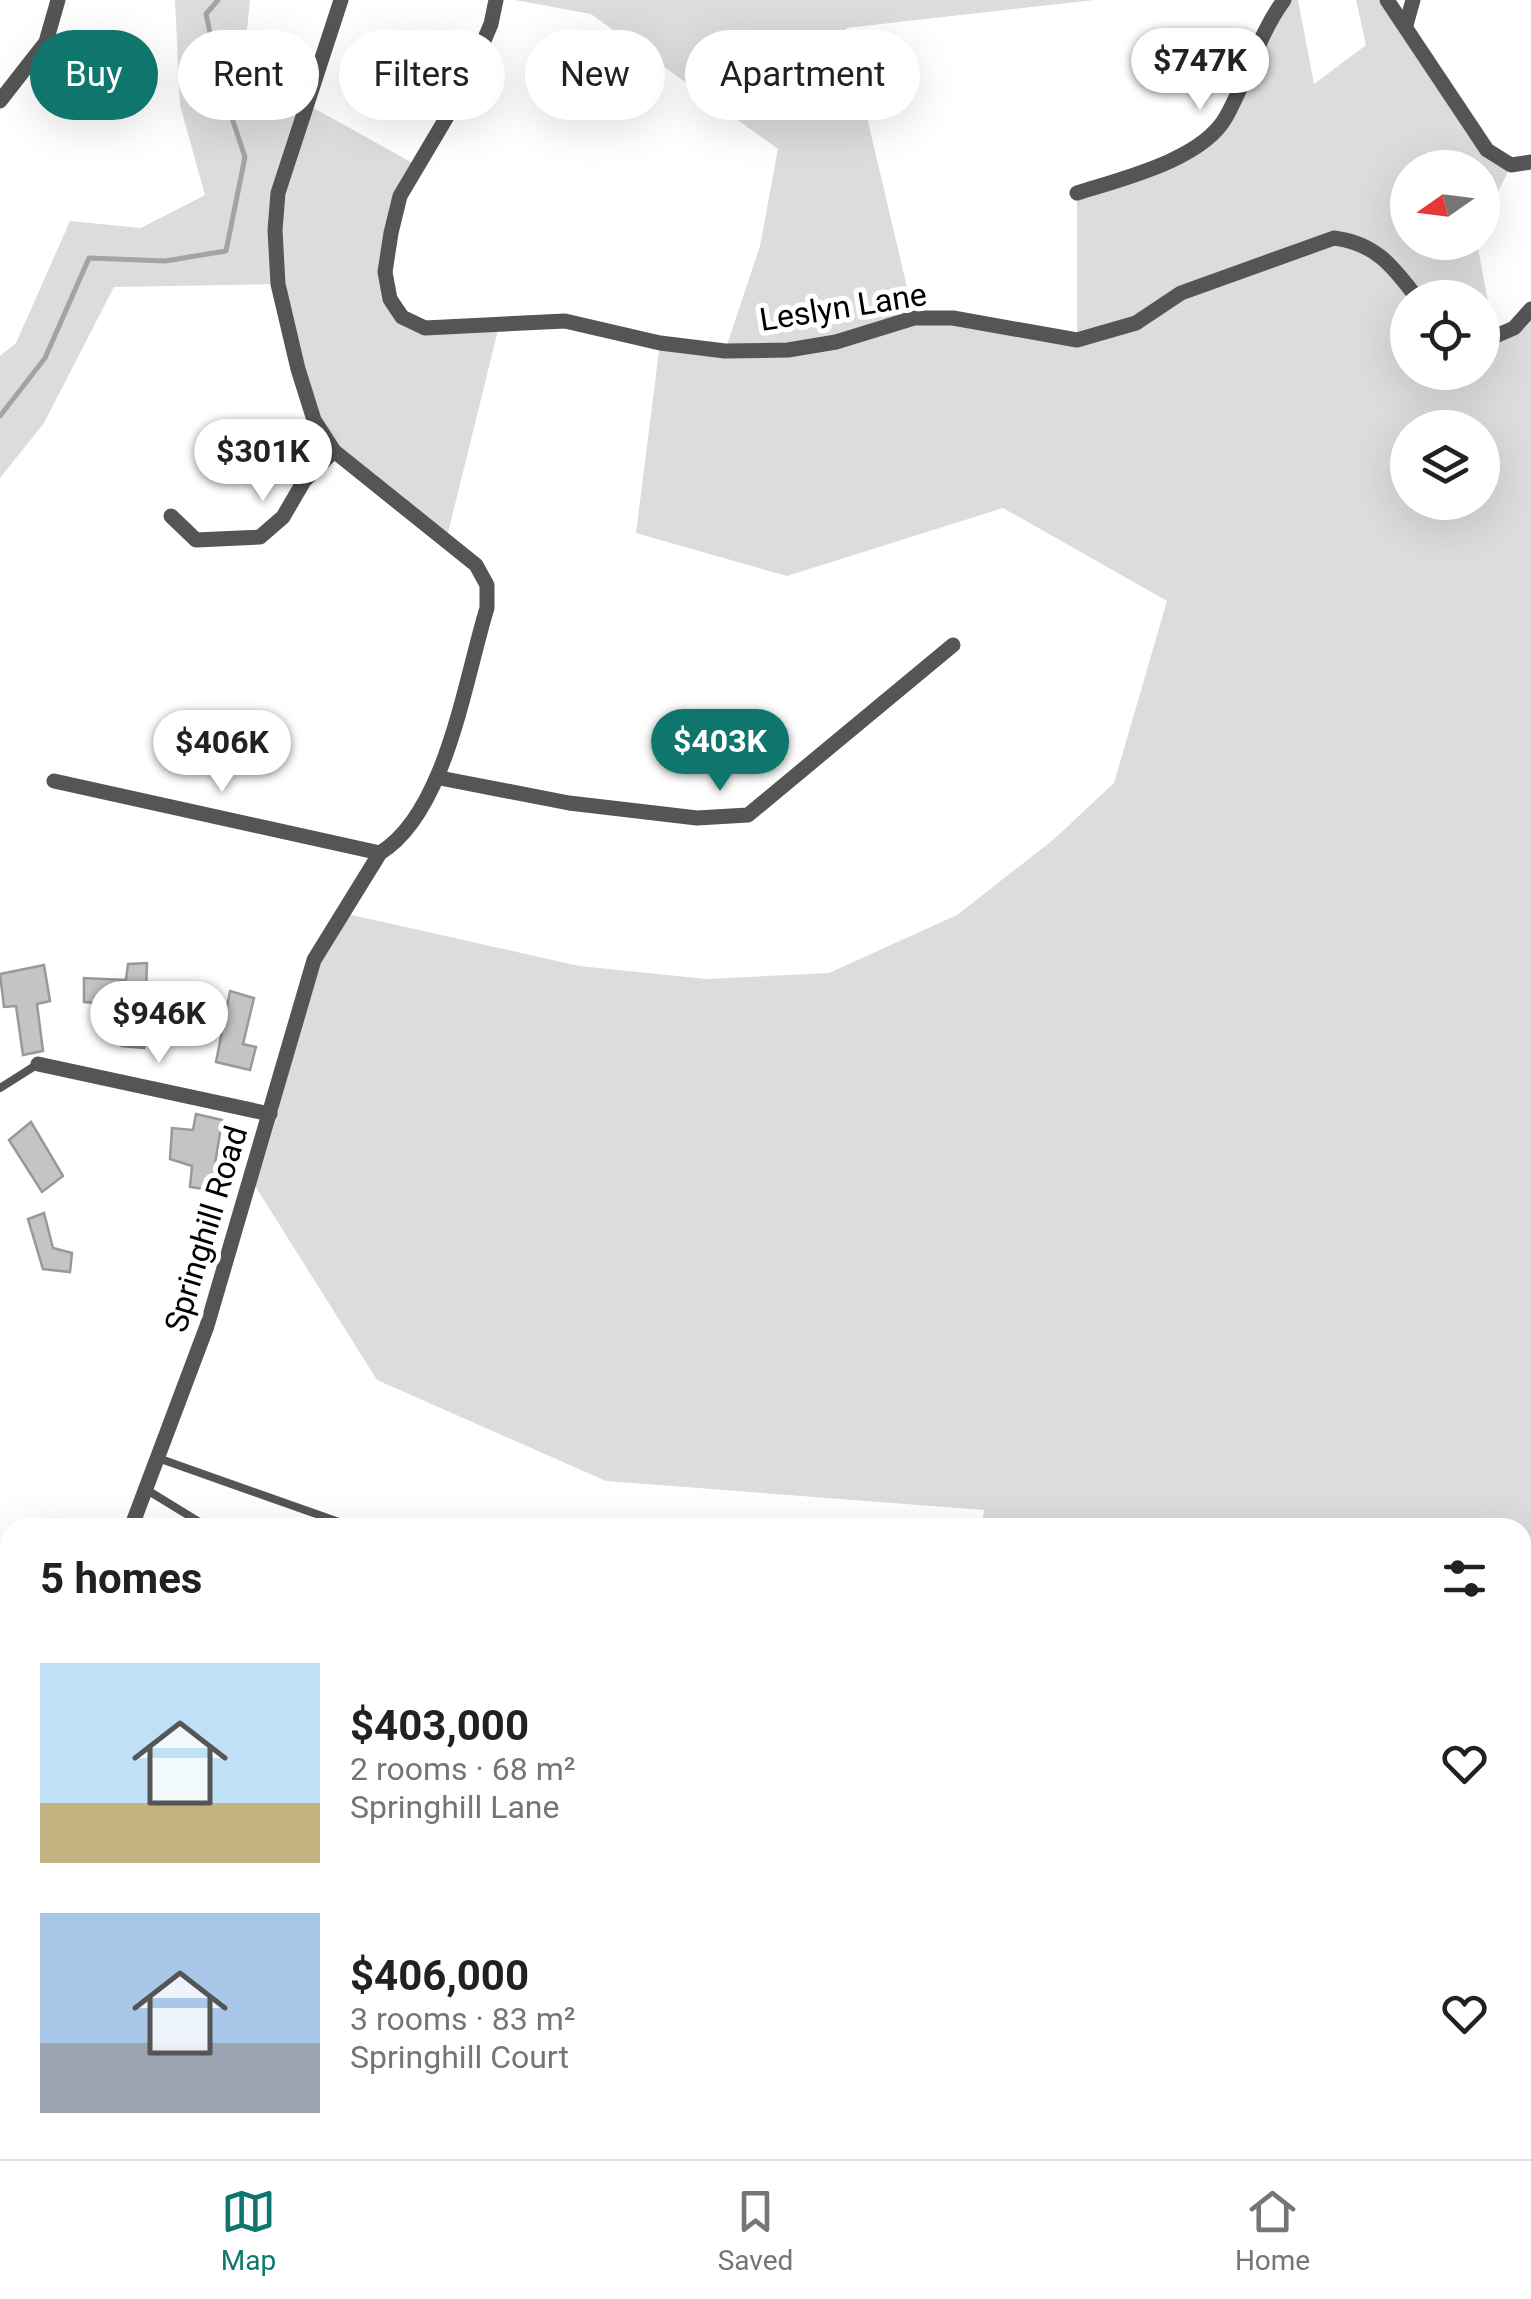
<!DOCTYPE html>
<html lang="en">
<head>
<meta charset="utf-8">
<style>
	:root { --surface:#fff; --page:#f2f2f2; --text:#202124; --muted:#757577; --line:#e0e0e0; --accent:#0f766e }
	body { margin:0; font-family:Roboto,sans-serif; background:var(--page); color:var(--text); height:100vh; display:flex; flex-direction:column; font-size:38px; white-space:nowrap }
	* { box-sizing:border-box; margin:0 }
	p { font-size:32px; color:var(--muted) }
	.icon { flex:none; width:55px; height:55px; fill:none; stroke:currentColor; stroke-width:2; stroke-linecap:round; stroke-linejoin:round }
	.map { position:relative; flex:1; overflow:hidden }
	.sheet { position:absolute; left:0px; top:1518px; width:1532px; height:642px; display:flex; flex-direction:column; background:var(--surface); border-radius:30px 30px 0 0; box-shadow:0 10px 40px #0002 }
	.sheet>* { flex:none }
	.guide { position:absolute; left:30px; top:30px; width:1000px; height:90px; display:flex; gap:20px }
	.needle { width:65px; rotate:256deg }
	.buttons { position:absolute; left:1390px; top:150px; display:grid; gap:20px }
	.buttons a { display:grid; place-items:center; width:110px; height:110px; border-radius:50%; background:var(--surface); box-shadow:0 10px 40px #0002; font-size:50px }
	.price { position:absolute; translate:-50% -85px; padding:0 22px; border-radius:35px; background:#fff; color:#222; font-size:32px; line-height:65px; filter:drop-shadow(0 2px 5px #0008) }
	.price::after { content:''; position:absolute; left:50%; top:60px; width:30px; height:22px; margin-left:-15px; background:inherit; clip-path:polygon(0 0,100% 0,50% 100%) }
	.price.selected { background:var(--accent); color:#fff }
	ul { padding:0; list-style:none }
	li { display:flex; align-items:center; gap:30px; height:250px; padding:0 40px }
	li span { display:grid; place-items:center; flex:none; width:280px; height:200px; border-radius:0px; color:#555 }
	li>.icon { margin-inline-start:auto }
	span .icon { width:120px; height:120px; fill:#fffc; stroke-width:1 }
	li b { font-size:42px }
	h2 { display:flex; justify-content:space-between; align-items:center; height:120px; padding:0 40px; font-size:42px }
	.pill { padding:0 35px; border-radius:45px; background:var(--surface); box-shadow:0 10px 40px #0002; font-size:35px; line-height:90px }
	.pill.selected { background:var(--accent); color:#fff }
	.dock { display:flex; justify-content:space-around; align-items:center; height:140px; border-top:2px solid var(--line); background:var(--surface); font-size:28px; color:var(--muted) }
	.dock a { display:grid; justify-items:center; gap:5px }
	.dock .selected { color:var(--accent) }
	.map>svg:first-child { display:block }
</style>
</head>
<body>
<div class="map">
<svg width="1531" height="2159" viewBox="0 0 1531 2159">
	<rect width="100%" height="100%" fill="#fff"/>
	<!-- green -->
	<g fill="#dcdcdc" fill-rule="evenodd">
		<polygon points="175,0 250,0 242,80 310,106 418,166 400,196 390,299 425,328 499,326 446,541 379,489 314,419 278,284 114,287 44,423 0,478 0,356 16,343 70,221 141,228 205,195 180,105"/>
		<path d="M 515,0 L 1094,0 L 846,28 L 914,317 L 1077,339 L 1077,193 L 1207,138 L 1284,0 L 1298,0 L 1314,84 L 1366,45 L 1356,0 L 1387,0 L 1487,150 L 1511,165 L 1483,224 L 1482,168 L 1408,168 L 1408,242 L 1477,243 L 1495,339 L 1531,309 L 1531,2159 L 0,2159 L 0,1995 L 10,1996 L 10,2150 L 1522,2150 L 1522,1528 L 982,1527 L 984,1510 L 606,1481 L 377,1380 L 247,1173 L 301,996 L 343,913 L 579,966 L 707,979 L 829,973 L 957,915 L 1053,840 L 1114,783 L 1167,601 L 1003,508 L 787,576 L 636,533 L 660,343 L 725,351 L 760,246 L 778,149 L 591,14 ZM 1408,298 L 1482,298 L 1482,372 L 1408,372 ZM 1408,428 L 1482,428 L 1482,502 L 1408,502 Z"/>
	</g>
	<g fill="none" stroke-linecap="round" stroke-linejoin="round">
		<!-- stream -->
		<g stroke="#a3a3a3" stroke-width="5">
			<polyline points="0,416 45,358 89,258 165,261 226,251 245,157 222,88 206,14 218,0"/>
			<polyline points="0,2041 5,2046 0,2111"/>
		</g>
	</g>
	<!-- building -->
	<g fill="#c4c4c4" stroke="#999" stroke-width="2.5">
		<polygon points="147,963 144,1048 122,1046 125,1005 84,1002 84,978 126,980 128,964"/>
		<polygon points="44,965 50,1001 37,1004 43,1051 23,1055 16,1006 4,1007 0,974"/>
		<polygon points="230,991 254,998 243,1044 256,1047 250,1070 216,1062"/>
		<polygon points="196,1114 222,1120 211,1190 190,1187 192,1166 170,1159 172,1128 193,1130"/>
		<polygon points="31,1122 63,1176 42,1192 9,1140"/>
		<polygon points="44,1213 53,1248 72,1253 70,1272 43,1269 28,1219"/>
	</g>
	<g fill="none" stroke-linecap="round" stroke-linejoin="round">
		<!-- lane -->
		<g stroke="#555" stroke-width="8">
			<polyline points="0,1088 38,1064"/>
			<polyline points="155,1457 356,1528"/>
			<polyline points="147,1490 209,1528"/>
		</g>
		<!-- street -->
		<g stroke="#555" stroke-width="15">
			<path d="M 496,0 L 491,24 L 464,88 L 400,196 L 391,233 L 385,272 L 390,299 L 402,317 L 425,328 L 565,321 L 660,343 L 725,351 L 788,350 L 836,342 L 914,318 L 953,318 L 1077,340 L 1136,323 L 1181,293 L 1334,238 C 1375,243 1393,266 1417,298"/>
			<polyline points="1387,0 1487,150 1511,165 1531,162"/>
			<polyline points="1406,25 1413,0"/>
			<polyline points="0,101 46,42 58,0"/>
			<path d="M 1077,193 C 1121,179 1202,160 1226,117 C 1247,80 1258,35 1284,0"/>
			<polyline points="1482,342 1514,328 1531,309"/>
			<polyline points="171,516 196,540 260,537 283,517 304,481 334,451"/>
			<polyline points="440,778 569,803 697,818 748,815 953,645"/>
			<polyline points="54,781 380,853"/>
			<polyline points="38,1064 270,1114"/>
			<path d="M 131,1528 L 207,1326 L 314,960 L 380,853 C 446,813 465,679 487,608 L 487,585 L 476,565 L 334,451 L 314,420 L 298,369 L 278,284 L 275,230 L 278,193 L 341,0"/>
			<polyline points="68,2150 68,2159"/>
		</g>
	</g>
	<g text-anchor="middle" stroke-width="10" stroke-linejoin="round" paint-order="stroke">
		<!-- street labels -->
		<g font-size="32" fill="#000" stroke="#fff">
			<text transform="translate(843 307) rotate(-9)" y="11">Leslyn Lane</text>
			<text transform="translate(206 1229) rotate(-73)" y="11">Springhill Road</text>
		</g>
	</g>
</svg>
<div class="buttons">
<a><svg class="needle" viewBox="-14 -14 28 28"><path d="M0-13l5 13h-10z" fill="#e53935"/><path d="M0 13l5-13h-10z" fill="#757577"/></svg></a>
<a><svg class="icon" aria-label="locate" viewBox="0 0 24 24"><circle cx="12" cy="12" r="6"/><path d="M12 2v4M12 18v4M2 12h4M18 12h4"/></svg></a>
<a><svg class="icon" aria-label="layers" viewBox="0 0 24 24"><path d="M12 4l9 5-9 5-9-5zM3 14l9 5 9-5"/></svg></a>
</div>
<b class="price" style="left:1200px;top:113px">$747K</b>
<b class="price" style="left:263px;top:504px">$301K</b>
<b class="price selected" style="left:720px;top:794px">$403K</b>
<b class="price" style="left:222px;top:795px">$406K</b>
<b class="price" style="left:159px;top:1066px">$946K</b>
<div class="guide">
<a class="pill selected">Buy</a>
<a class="pill">Rent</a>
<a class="pill">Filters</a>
<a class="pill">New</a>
<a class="pill">Apartment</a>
</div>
<section class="sheet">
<h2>5 homes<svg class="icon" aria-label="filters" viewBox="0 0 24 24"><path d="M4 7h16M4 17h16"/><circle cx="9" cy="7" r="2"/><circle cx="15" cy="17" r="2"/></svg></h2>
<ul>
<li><span style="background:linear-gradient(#bfe0f5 70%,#c2b280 0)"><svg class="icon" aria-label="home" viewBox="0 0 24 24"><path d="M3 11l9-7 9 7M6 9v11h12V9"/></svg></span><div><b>$403,000</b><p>2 rooms · 68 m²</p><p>Springhill Lane</p></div><svg class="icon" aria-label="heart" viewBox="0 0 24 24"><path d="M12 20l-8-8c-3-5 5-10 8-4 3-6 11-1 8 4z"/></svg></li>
<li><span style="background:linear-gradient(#a9c7e8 65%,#9aa5b1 0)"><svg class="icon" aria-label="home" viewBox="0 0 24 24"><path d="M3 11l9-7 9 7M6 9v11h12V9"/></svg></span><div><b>$406,000</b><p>3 rooms · 83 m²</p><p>Springhill Court</p></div><svg class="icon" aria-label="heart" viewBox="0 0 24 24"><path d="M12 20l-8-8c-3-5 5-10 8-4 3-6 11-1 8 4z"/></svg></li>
</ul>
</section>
</div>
<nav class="dock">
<a class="selected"><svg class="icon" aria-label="map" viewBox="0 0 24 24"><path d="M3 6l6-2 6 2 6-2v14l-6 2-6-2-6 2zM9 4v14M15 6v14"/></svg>Map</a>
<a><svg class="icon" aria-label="saved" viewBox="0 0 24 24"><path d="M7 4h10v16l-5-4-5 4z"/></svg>Saved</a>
<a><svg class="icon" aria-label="home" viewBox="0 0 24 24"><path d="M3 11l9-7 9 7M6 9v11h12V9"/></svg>Home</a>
</nav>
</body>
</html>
